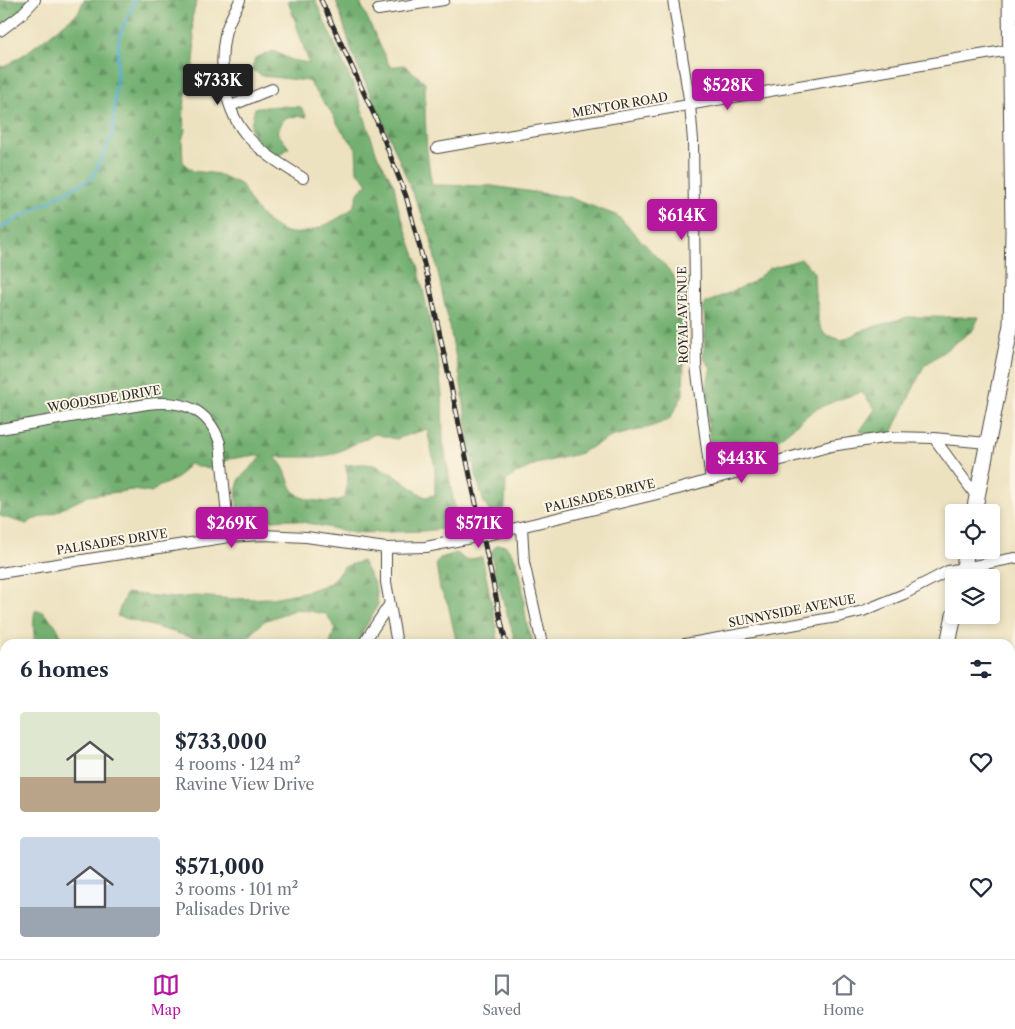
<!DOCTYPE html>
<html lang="en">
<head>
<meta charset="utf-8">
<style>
	:root { --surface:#fff; --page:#f6f6f7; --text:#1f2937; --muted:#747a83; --line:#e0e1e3; --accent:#b5179e }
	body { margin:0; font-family:"Libre Caslon Text",serif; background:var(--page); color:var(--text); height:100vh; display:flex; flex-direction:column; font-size:19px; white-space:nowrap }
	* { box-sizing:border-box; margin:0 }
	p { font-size:16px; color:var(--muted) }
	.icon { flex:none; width:28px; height:28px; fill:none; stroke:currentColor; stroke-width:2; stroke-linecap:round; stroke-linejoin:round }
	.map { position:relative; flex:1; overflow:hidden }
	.details { position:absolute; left:0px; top:639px; width:1015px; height:321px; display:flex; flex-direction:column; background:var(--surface); border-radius:15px 15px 0 0; box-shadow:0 2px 8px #0003 }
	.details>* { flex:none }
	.controls { position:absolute; left:945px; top:504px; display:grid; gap:10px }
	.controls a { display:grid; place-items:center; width:55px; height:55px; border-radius:5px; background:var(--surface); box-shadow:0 2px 8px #0003; font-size:25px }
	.price { position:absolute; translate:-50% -42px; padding:0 11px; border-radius:5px; background:var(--accent); color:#fff; font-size:16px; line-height:32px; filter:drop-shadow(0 1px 2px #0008) }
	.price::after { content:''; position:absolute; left:50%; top:30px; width:15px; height:11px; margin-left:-8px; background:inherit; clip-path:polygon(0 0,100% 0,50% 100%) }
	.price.on { background:#222; color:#fff }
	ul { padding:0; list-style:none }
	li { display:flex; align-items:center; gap:15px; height:125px; padding:0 20px }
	li span { display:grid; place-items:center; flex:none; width:140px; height:100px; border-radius:5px; color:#555 }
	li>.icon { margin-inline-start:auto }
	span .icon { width:60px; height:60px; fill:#fffc; stroke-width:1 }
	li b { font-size:21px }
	h2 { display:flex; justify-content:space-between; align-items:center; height:60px; padding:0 20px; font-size:21px }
	.dock { display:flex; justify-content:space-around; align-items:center; height:70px; border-top:1px solid var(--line); background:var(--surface); font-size:14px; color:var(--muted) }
	.dock a { display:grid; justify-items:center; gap:2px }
	.dock .on { color:var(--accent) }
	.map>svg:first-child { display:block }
</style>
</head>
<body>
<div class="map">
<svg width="1015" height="959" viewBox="0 0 1015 959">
	<defs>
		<pattern id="forest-firs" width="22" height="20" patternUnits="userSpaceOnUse" patternTransform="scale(1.25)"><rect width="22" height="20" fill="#73b071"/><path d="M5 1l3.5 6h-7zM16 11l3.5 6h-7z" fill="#5f8f5d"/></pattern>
	</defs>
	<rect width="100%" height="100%" fill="#fcf5e5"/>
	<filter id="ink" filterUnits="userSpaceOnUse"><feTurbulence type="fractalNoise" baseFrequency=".02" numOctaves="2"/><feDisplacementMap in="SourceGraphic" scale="10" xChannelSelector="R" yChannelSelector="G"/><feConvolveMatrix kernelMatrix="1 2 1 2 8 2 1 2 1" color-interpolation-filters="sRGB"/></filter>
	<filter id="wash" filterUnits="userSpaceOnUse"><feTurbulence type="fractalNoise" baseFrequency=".0096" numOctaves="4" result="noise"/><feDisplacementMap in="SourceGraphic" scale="20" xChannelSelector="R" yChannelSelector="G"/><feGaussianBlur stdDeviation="1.12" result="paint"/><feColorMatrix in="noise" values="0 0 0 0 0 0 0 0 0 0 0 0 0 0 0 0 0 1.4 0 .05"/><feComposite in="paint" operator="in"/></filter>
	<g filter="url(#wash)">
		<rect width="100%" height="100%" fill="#ede2c0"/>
		<!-- forest -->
		<g fill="url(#forest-firs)" stroke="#4f6e4e" fill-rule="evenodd">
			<polygon points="0,0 30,0 9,22 0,27"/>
			<path d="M 84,0 L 197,0 L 192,18 L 195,52 L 193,70 L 185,99 L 183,117 L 185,130 L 182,140 L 183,163 L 193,171 L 218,174 L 242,185 C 250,204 268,229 291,233 C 307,236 339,220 351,209 C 356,205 356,197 359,192 C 361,189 365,186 368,184 L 363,177 L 357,172 L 356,148 L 340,128 L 331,112 L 308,81 L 263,76 L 252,70 L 255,58 L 273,51 L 292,60 L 309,63 L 288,0 L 315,0 L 357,94 L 377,155 L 394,185 L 398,207 L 418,265 L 438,362 L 442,395 L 443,441 L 456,516 L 452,528 L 423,531 L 354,533 L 288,519 L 258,521 L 238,513 L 236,491 L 240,478 L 263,456 L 249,456 L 230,459 L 209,469 L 189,464 L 176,479 L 158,487 L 152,493 L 133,490 L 88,496 L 54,513 L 32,520 L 27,524 L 0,516 L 0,66 L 4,67 L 26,53 L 78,13 ZM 427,429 L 435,468 L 435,495 L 425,497 C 411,488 391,471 377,466 C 367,463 356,464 345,465 L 348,477 L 345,498 C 335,502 329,502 318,501 C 280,498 295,471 274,457 L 324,457 L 340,451 L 375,434 L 396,439 Z"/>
			<path d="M 336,0 L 359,0 L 390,67 L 404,65 L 425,82 C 425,117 425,150 432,185 L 492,186 L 568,197 L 618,216 L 668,269 L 677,282 L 681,313 L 684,360 L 683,395 L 669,420 L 647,428 L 611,437 L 578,454 L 536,464 L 517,473 L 506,481 L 505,508 L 490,513 L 483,500 L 472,460 L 460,377 L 430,235 L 391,140 L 354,58 Z"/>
			<polygon points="279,106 301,107 307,117 298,116 284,119 277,132 289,148 279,156 258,145 250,127 255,108"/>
			<polygon points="802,259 814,273 815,295 818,306 818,321 824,334 842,340 866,329 907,317 979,317 973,330 924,366 892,433 879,438 860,431 875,409 862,392 837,400 814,410 771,445 742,462 718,468 711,453 706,403 707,384 711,368 703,358 706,325 703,310 706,303 751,283 770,268"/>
			<path d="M 497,545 L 505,545 C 525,564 522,599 527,625 C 529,631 532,638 534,644 L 516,644 C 508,613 496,584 491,552 Z"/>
			<polygon points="457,553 465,560 482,557 496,625 498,644 457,644 448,604 440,589 436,563 440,558"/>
			<polygon points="362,561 375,585 378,604 360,637 362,644 330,644 335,628 326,614 297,609 264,621 242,644 208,642 117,616 126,593 174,598 195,596 235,599 272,598 308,591 330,583 344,567"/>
			<path d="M 35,611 L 41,611 C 53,621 60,627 62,644 L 34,644 C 35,633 32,622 35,611 Z"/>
			<polygon points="229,955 412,955 416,959 229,959"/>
			<polygon points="492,955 568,955 569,959 490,959"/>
			<polygon points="586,955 791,955 786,959 588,959"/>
		</g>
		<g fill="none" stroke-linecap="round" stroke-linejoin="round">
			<!-- stream -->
			<polyline stroke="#4faacd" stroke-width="3" points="0,228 92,178 113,133 119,37 135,0"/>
		</g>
	</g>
	<g filter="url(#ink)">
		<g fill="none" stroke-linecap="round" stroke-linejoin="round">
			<!-- street casing -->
			<g stroke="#484641" stroke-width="12">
				<g id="street">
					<path d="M 240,0 C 235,11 227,23 225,35 C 218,68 225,112 248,137 C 263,154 284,166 303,178"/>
					<polyline points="673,0 690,105 693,141 696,366 711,480"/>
					<polyline points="378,10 444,0"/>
					<polyline points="0,31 20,16 35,0"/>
					<polyline points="231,106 272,89"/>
					<polyline points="437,148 1015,49"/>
					<path d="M 0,429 L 147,404 C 181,400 208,407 220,443 L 229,537"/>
					<polyline points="934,438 987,443"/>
					<polyline points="522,527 524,562 542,644"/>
					<polyline points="491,534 678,489 831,446 890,437 934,438 977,497"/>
					<polyline points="386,548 386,582 397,644"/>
					<polyline points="0,573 229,537 263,535 306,537 386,548 426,547 461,540"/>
					<polyline points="363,644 389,605"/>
					<polyline points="685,644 842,616 863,611 904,594 948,571 1015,558"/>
					<polyline points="0,742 5,769"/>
					<polyline points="0,899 5,898"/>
					<polyline points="39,955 40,959"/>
					<polyline points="456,955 457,959"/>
				</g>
			</g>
			<!-- secondary casing -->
			<g stroke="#484641" stroke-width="17">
				<g id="secondary">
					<polyline points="974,512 1011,325 1013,232 1010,0"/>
					<polyline points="962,578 967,550"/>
					<polyline points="948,644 954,615"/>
					<polyline points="910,955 910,959"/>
				</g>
			</g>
			<!-- street -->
			<use href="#street" stroke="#fff" stroke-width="10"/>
			<!-- secondary -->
			<use href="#secondary" stroke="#fff" stroke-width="15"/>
			<!-- rail casing -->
			<g stroke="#2b2b2b" stroke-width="5">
				<g id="rail">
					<polyline points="321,0 376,119 406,196 428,279 506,644"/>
					<polyline points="580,955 581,959"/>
				</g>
			</g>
			<!-- rail -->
			<use href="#rail" stroke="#fcf5e5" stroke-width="3" stroke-dasharray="9" stroke-linecap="butt"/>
			<!-- street-bridge casing -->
			<g stroke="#484641" stroke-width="12" stroke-linecap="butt">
				<polyline id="street-bridge" points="461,540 491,534"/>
			</g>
			<!-- street-bridge -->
			<use href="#street-bridge" stroke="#fff" stroke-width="10"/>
		</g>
	</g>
	<g text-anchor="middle" stroke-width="4" stroke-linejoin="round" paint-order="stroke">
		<!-- street labels -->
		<g font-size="12" fill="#2b2b2b" stroke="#fcf5e5">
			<text transform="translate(620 105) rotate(-10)" y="4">MENTOR ROAD</text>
			<text transform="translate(683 315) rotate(-91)" y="4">ROYAL AVENUE</text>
			<text transform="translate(104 399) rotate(-9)" y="4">WOODSIDE DRIVE</text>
			<text transform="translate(600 496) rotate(-13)" y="4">PALISADES DRIVE</text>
			<text transform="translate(112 542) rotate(-9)" y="4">PALISADES DRIVE</text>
			<text transform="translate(792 611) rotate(-11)" y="4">SUNNYSIDE AVENUE</text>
		</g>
	</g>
</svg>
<div class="controls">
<a><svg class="icon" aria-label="locate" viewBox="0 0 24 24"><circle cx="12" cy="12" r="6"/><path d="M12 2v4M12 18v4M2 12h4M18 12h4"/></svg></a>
<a><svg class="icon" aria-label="layers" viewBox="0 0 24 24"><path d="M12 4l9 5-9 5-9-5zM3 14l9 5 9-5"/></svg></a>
</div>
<b class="price on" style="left:218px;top:106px">$733K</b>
<b class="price" style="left:728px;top:111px">$528K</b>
<b class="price" style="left:682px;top:241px">$614K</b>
<b class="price" style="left:742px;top:484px">$443K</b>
<b class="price" style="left:232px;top:549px">$269K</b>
<b class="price" style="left:479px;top:549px">$571K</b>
<section class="details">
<h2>6 homes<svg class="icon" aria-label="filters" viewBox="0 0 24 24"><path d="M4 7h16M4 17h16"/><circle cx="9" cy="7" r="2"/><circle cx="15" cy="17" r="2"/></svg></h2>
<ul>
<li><span style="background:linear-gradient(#dfe7d0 65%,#b9a48a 0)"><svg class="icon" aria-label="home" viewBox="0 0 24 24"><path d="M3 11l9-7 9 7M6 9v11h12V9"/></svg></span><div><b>$733,000</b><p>4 rooms · 124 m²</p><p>Ravine View Drive</p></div><svg class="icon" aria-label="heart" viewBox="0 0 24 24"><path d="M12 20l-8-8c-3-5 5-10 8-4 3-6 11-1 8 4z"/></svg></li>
<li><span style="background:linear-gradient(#c9d6e8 70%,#9aa5b1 0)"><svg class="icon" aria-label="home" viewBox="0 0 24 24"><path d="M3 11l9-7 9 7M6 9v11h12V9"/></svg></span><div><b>$571,000</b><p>3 rooms · 101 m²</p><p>Palisades Drive</p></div><svg class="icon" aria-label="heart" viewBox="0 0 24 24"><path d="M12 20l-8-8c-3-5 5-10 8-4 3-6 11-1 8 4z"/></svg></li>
</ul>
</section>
</div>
<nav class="dock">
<a class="on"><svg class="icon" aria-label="map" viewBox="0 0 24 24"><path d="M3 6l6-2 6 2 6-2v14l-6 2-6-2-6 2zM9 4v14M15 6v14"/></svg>Map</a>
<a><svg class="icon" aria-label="saved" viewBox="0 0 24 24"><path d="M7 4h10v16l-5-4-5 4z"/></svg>Saved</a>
<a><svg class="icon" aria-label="home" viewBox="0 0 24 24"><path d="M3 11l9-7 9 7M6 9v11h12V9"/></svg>Home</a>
</nav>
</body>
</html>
